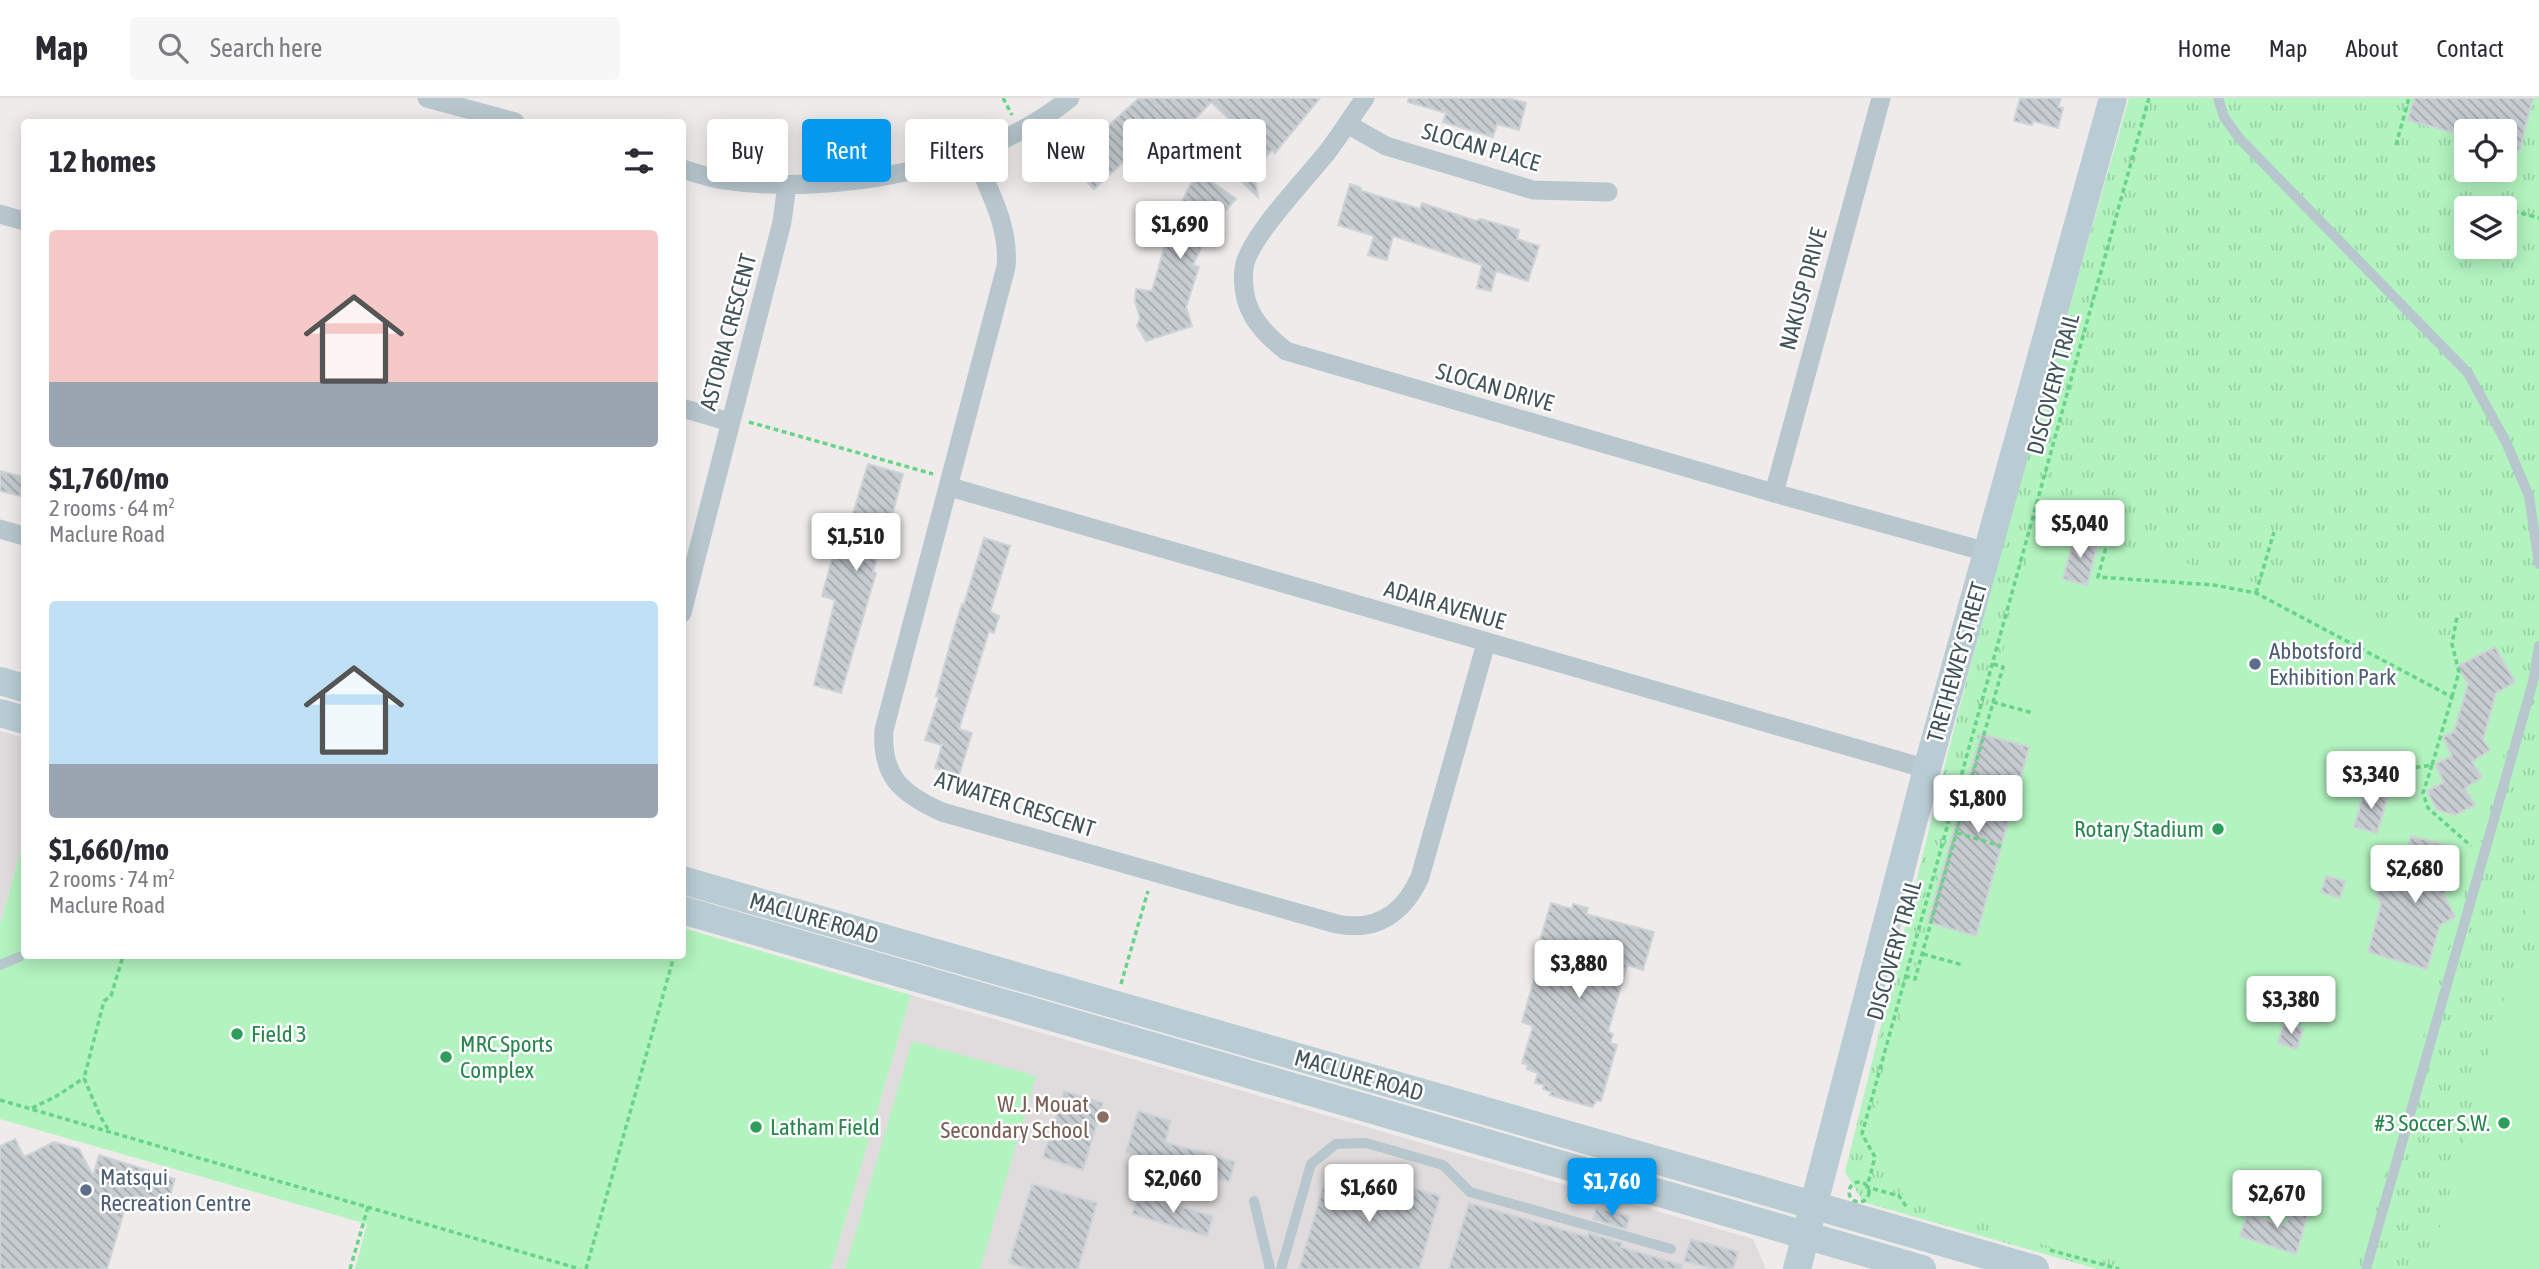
<!DOCTYPE html>
<html lang="en">
<head>
<meta charset="utf-8">
<style>
	:root { --surface:#fff; --page:#f7f7f7; --text:#2b2b33; --muted:#7c7c81; --line:#e1e1e2; --accent:#0498ef }
	body { margin:0; font-family:"Asap Condensed",sans-serif; background:var(--page); color:var(--text); height:100vh; display:flex; flex-direction:column; font-size:26px; white-space:nowrap }
	* { box-sizing:border-box; margin:0 }
	p { font-size:23px; color:var(--muted) }
	.icon { flex:none; width:38px; height:38px; fill:none; stroke:currentColor; stroke-width:2; stroke-linecap:round; stroke-linejoin:round }
	.map { position:relative; flex:1; overflow:hidden }
	.side { position:absolute; left:21px; top:21px; width:665px; height:840px; display:flex; flex-direction:column; background:var(--surface); border-radius:7px; box-shadow:0 4px 18px #0003 }
	.side>* { flex:none }
	.banner { position:absolute; left:707px; top:21px; width:665px; height:63px; display:flex; gap:14px }
	.fabs { position:absolute; left:2454px; top:21px; display:grid; gap:14px }
	.fabs a { display:grid; place-items:center; width:63px; height:63px; border-radius:7px; background:var(--surface); box-shadow:0 4px 18px #0003; font-size:35px }
	.price { position:absolute; translate:-50% -60px; padding:0 16px; border-radius:7px; background:#fff; color:#222; font-size:23px; line-height:46px; filter:drop-shadow(0 2px 4px #0008) }
	.price::after { content:''; position:absolute; left:50%; top:42px; width:21px; height:16px; margin-left:-10px; background:inherit; clip-path:polygon(0 0,100% 0,50% 100%) }
	.price.on { background:var(--accent); color:#fff }
	ul { padding:0; list-style:none }
	li { display:grid; align-content:center; gap:14px; height:371px; padding:0 28px }
	li span { display:grid; place-items:center; height:217px; border-radius:7px; color:#555 }
	li>.icon { margin-inline-start:auto }
	span .icon { width:126px; height:126px; fill:#fffc; stroke-width:1 }
	li b { font-size:30px }
	h2 { display:flex; justify-content:space-between; align-items:center; height:84px; padding:0 28px; font-size:30px }
	.pill { padding:0 24px; border-radius:7px; background:var(--surface); box-shadow:0 4px 18px #0003; font-size:24px; line-height:63px }
	.pill.on { background:var(--accent); color:#fff }
	header { display:flex; align-items:center; gap:42px; box-sizing:border-box; height:98px; padding:0 35px; background:var(--surface); border-bottom:2px solid var(--line) }
	header strong { font-size:33px }
	nav { display:flex; gap:38px; margin-inline-start:auto; font-size:24px }
	.search { width:490px; height:63px; background:var(--page); display:flex; align-items:center; gap:18px; box-sizing:border-box; padding:0 24px; border-radius:7px; color:var(--muted); font-size:26px }
	.map>svg:first-child { display:block }
</style>
</head>
<body>
<header>
<strong>Map</strong>
<div class="search"><svg class="icon" aria-label="search" viewBox="0 0 24 24"><circle cx="10" cy="10" r="6"/><path d="M15 15l6 6"/></svg>Search here</div>
<nav><a>Home</a><a>Map</a><a>About</a><a>Contact</a></nav>
</header>
<div class="map">
<svg width="2539" height="1171" viewBox="0 0 2539 1171">
	<defs>
		<pattern id="park-tufts" width="24" height="20" patternUnits="userSpaceOnUse" patternTransform="scale(1.75)"><rect width="24" height="20" fill="#b2f3bf"/><path d="M3 7l-1-3M5 7V3M7 7l1-3M15 17l-1-3M17 17v-4M19 17l1-3" fill="none" stroke="#9ad2a6"/></pattern>
		<pattern id="building-back-hatch" width="6" height="6" patternUnits="userSpaceOnUse" patternTransform="scale(1.75)"><rect width="6" height="6" fill="#c7ccd1"/><path d="M-1 5l2 2M0 0l6 6M5-1l2 2" fill="none" stroke="#a3a8ad"/></pattern>
	</defs>
	<rect width="100%" height="100%" fill="#efebeb"/>
	<!-- education -->
	<g fill="#e0dcde">
		<polygon points="0,633 24,640 24,741 0,827"/>
		<polygon points="911,897 1753,1141 1766,1171 831,1171"/>
	</g>
	<!-- park -->
	<path fill="url(#park-tufts)" fill-rule="evenodd" d="M 2129,0 L 2539,0 L 2539,1171 L 2097,1171 L 1863,1104 L 1845,1074 L 1944,670 L 2004,439 ZM 2466,33 L 2504,33 L 2504,72 L 2466,72 ZM 2466,110 L 2504,110 L 2504,149 L 2466,149 Z"/>
	<!-- garden -->
	<g fill="#b2f3bf">
		<polygon points="2039,424 2519,559 2525,582 2357,1171 2143,1171 2084,1154 2082,1158 2038,1145 2038,1141 1908,1104 1868,1040"/>
		<polygon points="24,741 24,858 682,858 683,830 911,897 831,1171 355,1171 367,1126 0,1021 0,827"/>
		<polygon points="2539,770 2539,835 2521,830"/>
		<polygon points="2512,872 2539,879 2539,1171 2428,1171"/>
		<polygon points="912,943 1036,978 980,1171 845,1171"/>
	</g>
	<!-- building -->
	<g fill="url(#building-back-hatch)" stroke="#ced3d8" stroke-width="2">
		<polygon points="1139,0 1320,0 1275,55 1272,52 1254,74 1258,99 1215,59 1237,28 1211,4 1185,32 1176,23 1137,59 1133,55 1094,91 1076,72 1085,64 1072,51 1091,34 1096,39"/>
		<polygon points="1409,0 1509,0 1526,5 1519,32 1497,26 1493,39 1443,24 1446,15 1408,4"/>
		<polygon points="2020,0 2061,0 2058,9 2063,10 2058,30 2033,23 2032,27 2014,23"/>
		<polygon points="2414,0 2533,0 2519,53 2504,48 2504,33 2466,33 2466,38 2408,22"/>
		<polygon points="1199,75 1236,101 1226,112 1221,108 1193,167 1199,169 1186,209 1192,228 1146,243 1137,228 1140,220 1135,203 1136,191 1152,193 1170,129 1189,89"/>
		<polygon points="1350,86 1360,89 1362,93 1420,111 1422,105 1476,123 1481,121 1519,132 1517,141 1539,148 1528,183 1496,173 1491,193 1477,190 1482,167 1393,138 1387,162 1368,157 1374,138 1338,127"/>
		<polygon points="868,366 903,376 892,418 889,418 873,474 876,475 841,595 814,587 835,502 822,498 834,453 841,455"/>
		<polygon points="0,373 24,379 24,399 0,393"/>
		<polygon points="2074,438 2098,444 2087,487 2063,481"/>
		<polygon points="984,440 1010,448 990,514 999,518 994,535 989,533 959,631 972,635 959,677 935,670 942,647 925,642 939,599 936,598 956,525 962,506 964,506"/>
		<polygon points="2495,549 2515,584 2496,595 2483,642 2490,652 2472,664 2482,679 2465,690 2475,707 2455,717 2437,712 2427,693 2444,684 2435,666 2452,658 2443,639 2454,634 2468,586 2458,568"/>
		<polygon points="1981,636 2029,649 1976,838 1928,824"/>
		<polygon points="2365,691 2388,698 2377,735 2354,729"/>
		<polygon points="2411,738 2456,750 2444,797 2455,819 2440,827 2427,871 2368,854 2381,806 2376,795 2398,783"/>
		<polygon points="2326,778 2345,783 2340,800 2321,794"/>
		<polygon points="1551,805 1572,811 1573,806 1588,810 1586,816 1654,834 1643,872 1627,867 1608,934 1613,936 1610,945 1617,947 1601,1003 1597,1002 1592,1009 1550,997 1551,994 1543,991 1544,987 1535,985 1538,975 1527,971 1528,967 1522,965 1533,928 1522,924 1543,850 1538,849"/>
		<polygon points="2284,925 2303,931 2297,951 2278,945"/>
		<polygon points="1064,993 1103,1005 1083,1072 1043,1059"/>
		<polygon points="1138,1013 1171,1023 1165,1044 1235,1064 1229,1084 1126,1054"/>
		<polygon points="15,1041 24,1059 54,1044 79,1051 93,1078 99,1057 175,1081 165,1114 127,1103 107,1171 0,1171 0,1048"/>
		<polygon points="1330,1066 1440,1098 1419,1171 1299,1171"/>
		<polygon points="1032,1086 1097,1105 1078,1171 1030,1171 1009,1165"/>
		<polygon points="1138,1097 1213,1118 1207,1138 1132,1116"/>
		<polygon points="1469,1105 1588,1139 1589,1135 1622,1145 1621,1149 1682,1167 1681,1171 1449,1171"/>
		<polygon points="2292,1107 2309,1112 2296,1156 2240,1138 2247,1116 2286,1128"/>
		<polygon points="1596,1109 1630,1118 1626,1131 1593,1121"/>
		<polygon points="1691,1141 1738,1154 1733,1171 1714,1171 1684,1163"/>
	</g>
	<g fill="none" stroke-linecap="round" stroke-linejoin="round">
		<!-- path -->
		<g stroke="#67d489" stroke-width="3.5" stroke-dasharray="5 3.5" stroke-linecap="butt">
			<polyline points="1003,0 1012,17"/>
			<polyline points="2396,47 2409,0"/>
			<polyline points="2513,113 2539,120"/>
			<polyline points="749,324 933,376"/>
			<polyline points="2034,419 2108,440"/>
			<polyline points="2110,434 2098,479 2214,487 2256,495 2452,599 2432,667 2339,681"/>
			<polyline points="2256,495 2274,434"/>
			<polyline points="2452,599 2459,574 2452,546 2457,519"/>
			<polyline points="1993,604 2033,615"/>
			<polyline points="2432,667 2423,695 2428,710 2471,748"/>
			<polyline points="1957,735 2001,748"/>
			<polyline points="1923,856 1963,867"/>
			<polyline points="1905,878 1915,881 2003,569 1993,566"/>
			<polyline points="1121,886 1148,793"/>
			<polyline points="0,1002 580,1171"/>
			<polyline points="32,1010 55,999 84,980"/>
			<polyline points="108,1031 100,1018 84,980 104,903 111,898 123,858"/>
			<circle cx="1859" cy="1094" r="10"/>
			<polyline points="1906,1108 1899,1098 1867,1089 1875,1059 1862,1036 2149,0"/>
			<polyline points="2050,1152 2119,1171"/>
			<polyline points="350,1171 368,1109"/>
			<polyline points="586,1171 674,858"/>
		</g>
		<!-- lane -->
		<g stroke="#b7c7cd" stroke-width="10">
			<polyline points="2218,0 2224,19 2239,40 2468,275 2506,344 2529,398 2539,466"/>
			<polyline points="0,867 19,859"/>
			<polyline points="1254,1103 1270,1171"/>
			<polyline points="1281,1171 1311,1066 1336,1046 1366,1045 1443,1067 1470,1094 1671,1151"/>
			<polyline points="2366,1171 2533,584 2539,548"/>
		</g>
		<!-- street -->
		<g stroke="#b7c7cd" stroke-width="19">
			<polyline points="427,0 515,24"/>
			<path d="M 1365,0 C 1352,18 1341,36 1328,53 C 1308,79 1246,142 1244,171 C 1240,209 1258,231 1286,253 L 1774,395 L 1987,454"/>
			<polyline points="1347,26 1386,48 1533,92 1608,94"/>
			<path d="M 973,54 C 988,91 1010,128 1006,169 L 884,632 C 881,679 902,696 942,714 L 1337,826 C 1376,834 1404,815 1420,779 L 1486,545"/>
			<path d="M 682,71 C 696,75 710,80 724,82 C 835,98 981,72 1070,0"/>
			<polyline points="0,116 24,123"/>
			<polyline points="682,310 730,324"/>
			<polyline points="950,389 1927,671"/>
			<polyline points="1774,395 1881,0"/>
			<polyline points="0,431 24,438"/>
			<polyline points="682,515 782,124 787,87"/>
		</g>
		<!-- secondary -->
		<g stroke="#b9ccd4" stroke-width="28">
			<polyline points="0,583 24,590"/>
			<polyline points="0,615 24,622"/>
			<polyline points="682,782 2035,1171"/>
			<polyline points="682,812 1922,1171"/>
			<polyline points="1797,1171 1927,671 2113,0"/>
		</g>
	</g>
	<!-- markers -->
	<g fill="#5c6f8a" stroke="#fff" stroke-width="2.5">
		<circle cx="2255" cy="566" r="7"/>
		<circle cx="86" cy="1092" r="7"/>
	</g>
	<g fill="#2e9e5b" stroke="#fff" stroke-width="2.5">
		<circle cx="2218" cy="731" r="7"/>
		<circle cx="237" cy="936" r="7"/>
		<circle cx="446" cy="959" r="7"/>
		<circle cx="2504" cy="1025" r="7"/>
		<circle cx="756" cy="1029" r="7"/>
	</g>
	<circle fill="#8d6e63" stroke="#fff" stroke-width="2.5" cx="1103" cy="1019" r="7"/>
	<g text-anchor="middle" stroke-width="5" stroke-linejoin="round" paint-order="stroke">
		<!-- street labels -->
		<g font-size="23" fill="#42545a" stroke="#fff">
			<text transform="translate(1481 49) rotate(16)" y="8">SLOCAN PLACE</text>
			<text transform="translate(1803 191) rotate(-75)" y="8">NAKUSP DRIVE</text>
			<text transform="translate(728 234) rotate(-75)" y="8">ASTORIA CRESCENT</text>
			<text transform="translate(2053 286) rotate(-75)" y="8">DISCOVERY TRAIL</text>
			<text transform="translate(1495 289) rotate(16)" y="8">SLOCAN DRIVE</text>
			<text transform="translate(1445 507) rotate(16)" y="8">ADAIR AVENUE</text>
			<text transform="translate(1957 564) rotate(-74)" y="8">TRETHEWEY STREET</text>
			<text transform="translate(1015 706) rotate(18)" y="8">ATWATER CRESCENT</text>
			<text transform="translate(814 820) rotate(16)" y="8">MACLURE ROAD</text>
			<text transform="translate(1894 852) rotate(-74)" y="8">DISCOVERY TRAIL</text>
			<text transform="translate(1359 977) rotate(16)" y="8">MACLURE ROAD</text>
		</g>
		<!-- service labels -->
		<g font-size="23" fill="#4e5e75" stroke="#fff" text-anchor="start">
			<text x="2269" y="561">Abbotsford<tspan x="2269" dy="26">Exhibition Park</tspan></text>
			<text x="100" y="1087">Matsqui<tspan x="100" dy="26">Recreation Centre</tspan></text>
		</g>
		<!-- leisure labels -->
		<g font-size="23" fill="#27864d" stroke="#fff" text-anchor="start">
			<text x="2204" y="739" text-anchor="end">Rotary Stadium</text>
			<text x="251" y="944">Field 3</text>
			<text x="460" y="954">MRC Sports<tspan x="460" dy="26">Complex</tspan></text>
			<text x="2490" y="1033" text-anchor="end">#3 Soccer S.W.</text>
			<text x="770" y="1037">Latham Field</text>
		</g>
		<!-- education labels -->
		<g font-size="23" fill="#785e54" stroke="#fff" text-anchor="end">
			<text x="1089" y="1014">W. J. Mouat<tspan x="1089" dy="26">Secondary School</tspan></text>
		</g>
	</g>
</svg>
<div class="fabs">
<a><svg class="icon" aria-label="locate" viewBox="0 0 24 24"><circle cx="12" cy="12" r="6"/><path d="M12 2v4M12 18v4M2 12h4M18 12h4"/></svg></a>
<a><svg class="icon" aria-label="layers" viewBox="0 0 24 24"><path d="M12 4l9 5-9 5-9-5zM3 14l9 5 9-5"/></svg></a>
</div>
<b class="price" style="left:1180px;top:163px">$1,690</b>
<b class="price" style="left:2080px;top:462px">$5,040</b>
<b class="price" style="left:856px;top:475px">$1,510</b>
<b class="price" style="left:2371px;top:713px">$3,340</b>
<b class="price" style="left:1978px;top:737px">$1,800</b>
<b class="price" style="left:2415px;top:807px">$2,680</b>
<b class="price" style="left:1579px;top:902px">$3,880</b>
<b class="price" style="left:2291px;top:938px">$3,380</b>
<b class="price" style="left:1173px;top:1117px">$2,060</b>
<b class="price on" style="left:1612px;top:1120px">$1,760</b>
<b class="price" style="left:1369px;top:1126px">$1,660</b>
<b class="price" style="left:2277px;top:1132px">$2,670</b>
<div class="banner">
<a class="pill">Buy</a>
<a class="pill on">Rent</a>
<a class="pill">Filters</a>
<a class="pill">New</a>
<a class="pill">Apartment</a>
</div>
<section class="side">
<h2>12 homes<svg class="icon" aria-label="filters" viewBox="0 0 24 24"><path d="M4 7h16M4 17h16"/><circle cx="9" cy="7" r="2"/><circle cx="15" cy="17" r="2"/></svg></h2>
<ul>
<li><span style="background:linear-gradient(#f6c9c9 70%,#9aa5b1 0)"><svg class="icon" aria-label="home" viewBox="0 0 24 24"><path d="M3 11l9-7 9 7M6 9v11h12V9"/></svg></span><div><b>$1,760/mo</b><p>2 rooms · 64 m²</p><p>Maclure Road</p></div></li>
<li><span style="background:linear-gradient(#bfe0f5 75%,#9aa5b1 0)"><svg class="icon" aria-label="home" viewBox="0 0 24 24"><path d="M3 11l9-7 9 7M6 9v11h12V9"/></svg></span><div><b>$1,660/mo</b><p>2 rooms · 74 m²</p><p>Maclure Road</p></div></li>
</ul>
</section>
</div>
</body>
</html>
